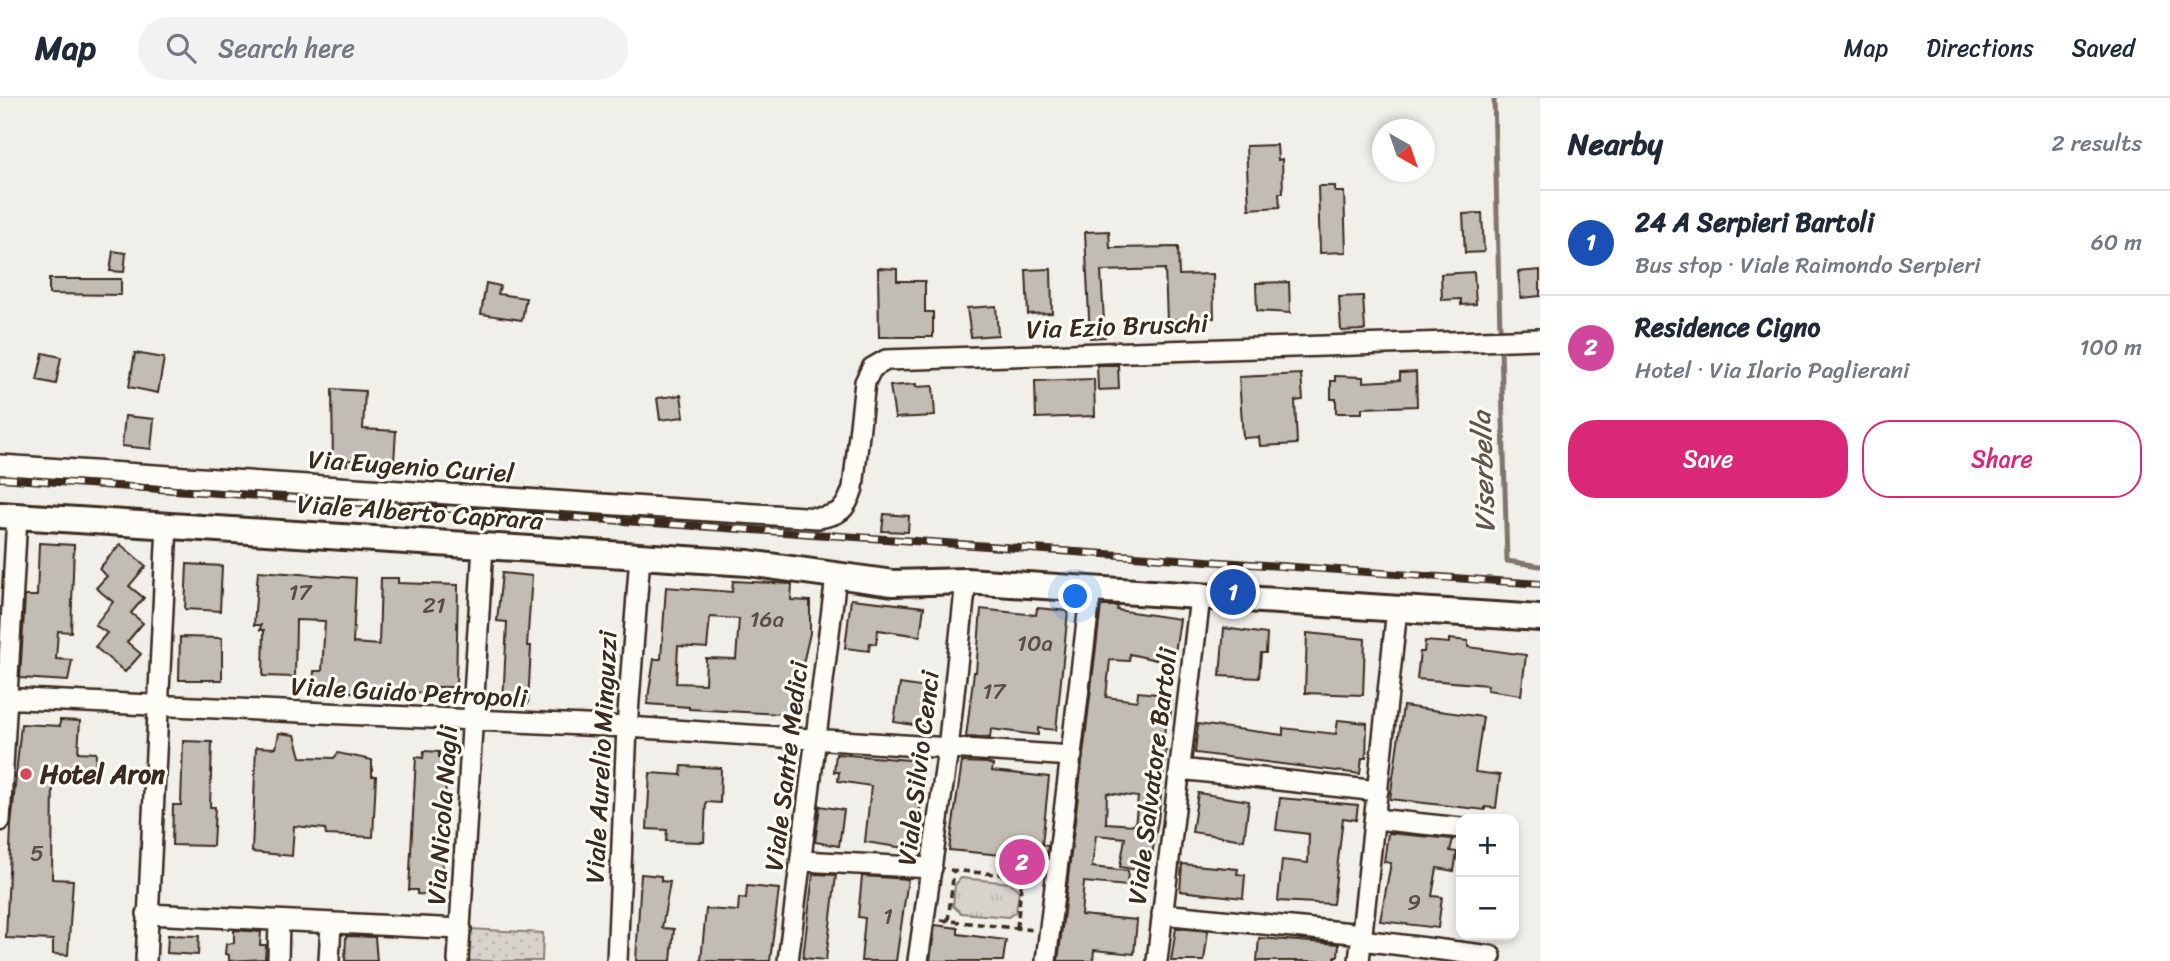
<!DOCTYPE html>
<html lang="en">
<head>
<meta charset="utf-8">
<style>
	:root { --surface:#fff; --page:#f2f2f3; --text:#1f2937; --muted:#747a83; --line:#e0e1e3; --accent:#db2777 }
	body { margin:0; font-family:Sriracha,sans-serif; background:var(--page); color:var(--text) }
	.controls { position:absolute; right:21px; bottom:21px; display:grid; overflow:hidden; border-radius:14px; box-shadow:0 4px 10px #0003 }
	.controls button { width:63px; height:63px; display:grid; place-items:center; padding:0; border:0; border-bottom:2px solid var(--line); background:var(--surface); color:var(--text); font:35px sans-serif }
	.compass { position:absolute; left:1372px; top:21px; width:63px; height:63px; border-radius:50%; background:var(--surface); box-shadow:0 4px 10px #0003; rotate:140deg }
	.you { position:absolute; left:1076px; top:499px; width:24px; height:24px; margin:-18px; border:5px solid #fff; border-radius:50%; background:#1a73e8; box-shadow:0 0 0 10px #1a73e833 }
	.badge { display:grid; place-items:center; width:46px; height:46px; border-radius:50%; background:var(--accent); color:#fff; font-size:23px; font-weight:700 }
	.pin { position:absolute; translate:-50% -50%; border:4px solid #fff; box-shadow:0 2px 7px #0006 }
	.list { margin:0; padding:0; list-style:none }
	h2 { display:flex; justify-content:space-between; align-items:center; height:91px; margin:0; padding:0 28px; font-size:30px }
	h2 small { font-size:23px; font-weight:400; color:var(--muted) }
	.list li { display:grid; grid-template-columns:46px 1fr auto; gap:21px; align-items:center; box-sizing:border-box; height:105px; padding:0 28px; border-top:2px solid var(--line) }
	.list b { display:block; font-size:26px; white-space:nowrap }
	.list p { margin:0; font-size:23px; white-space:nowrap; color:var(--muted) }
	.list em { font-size:23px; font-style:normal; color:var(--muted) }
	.actions { display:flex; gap:14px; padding:21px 28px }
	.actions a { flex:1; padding:16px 0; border:2px solid var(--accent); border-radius:28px; text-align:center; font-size:24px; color:var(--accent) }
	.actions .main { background:var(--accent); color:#fff }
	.icon { flex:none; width:38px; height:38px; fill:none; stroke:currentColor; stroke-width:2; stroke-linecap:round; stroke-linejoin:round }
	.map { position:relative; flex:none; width:1540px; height:863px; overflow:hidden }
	header { display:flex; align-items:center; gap:42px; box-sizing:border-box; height:98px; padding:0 35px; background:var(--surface); border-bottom:2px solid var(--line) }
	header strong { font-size:33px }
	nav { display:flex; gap:38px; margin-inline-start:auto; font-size:24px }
	.search { width:490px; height:63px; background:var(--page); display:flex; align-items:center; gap:18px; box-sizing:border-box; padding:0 24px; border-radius:38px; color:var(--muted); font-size:26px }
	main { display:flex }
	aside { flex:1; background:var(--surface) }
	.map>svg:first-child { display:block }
	.grass { fill:url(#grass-tufts); stroke:#897e75; stroke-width:2 }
	.park { fill:url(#park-dots); stroke:#897e75; stroke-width:2 }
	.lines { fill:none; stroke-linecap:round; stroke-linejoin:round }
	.stream { stroke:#80746b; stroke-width:5 }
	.building { fill:#c1bcb4; stroke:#3b2a1e; stroke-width:2; fill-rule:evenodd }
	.minor-casing { stroke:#3b2a1e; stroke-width:24 }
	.tertiary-casing { stroke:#3b2a1e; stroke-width:30 }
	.path { stroke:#3b2a1e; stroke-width:3.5; stroke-dasharray:7 5; stroke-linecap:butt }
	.minor { stroke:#fdfcf7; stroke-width:19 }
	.tertiary { stroke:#fdfcf7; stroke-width:24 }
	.rail-casing { stroke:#3b2a1e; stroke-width:8 }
	.rail { stroke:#fdfcf7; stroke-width:5; stroke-dasharray:16; stroke-linecap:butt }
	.poi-dot { fill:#d1495b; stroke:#fdfcf7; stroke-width:2.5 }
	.labels { text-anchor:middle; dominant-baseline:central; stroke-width:6; stroke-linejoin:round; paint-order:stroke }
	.number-label { font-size:23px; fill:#5c4e44 }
	.street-label { font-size:26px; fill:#3b2a1e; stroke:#fdfcf7 }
	.poi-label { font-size:26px; font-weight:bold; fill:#3b2a1e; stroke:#fdfcf7; text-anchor:start }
	.water-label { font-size:28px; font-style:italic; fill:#63554b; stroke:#fdfcf7 }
</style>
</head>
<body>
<header>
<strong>Map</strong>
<div class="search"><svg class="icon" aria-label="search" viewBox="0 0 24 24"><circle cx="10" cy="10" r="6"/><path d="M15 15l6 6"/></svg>Search here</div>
<nav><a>Map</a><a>Directions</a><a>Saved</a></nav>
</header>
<main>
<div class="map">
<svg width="1540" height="863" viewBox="0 0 1540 863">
	<defs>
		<pattern id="grass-tufts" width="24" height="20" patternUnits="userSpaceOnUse" patternTransform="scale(1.75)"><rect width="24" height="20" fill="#d7d2cc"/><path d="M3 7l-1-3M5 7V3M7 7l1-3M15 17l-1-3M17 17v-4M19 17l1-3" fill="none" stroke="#b9b4af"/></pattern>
		<pattern id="park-dots" width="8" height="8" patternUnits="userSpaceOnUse" patternTransform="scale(1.75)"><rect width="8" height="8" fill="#d7d2cc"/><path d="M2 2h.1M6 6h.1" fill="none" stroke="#b9b4af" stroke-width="1.8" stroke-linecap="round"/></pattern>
	</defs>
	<rect width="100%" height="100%" fill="#f1efea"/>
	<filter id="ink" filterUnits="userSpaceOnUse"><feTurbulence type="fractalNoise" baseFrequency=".0143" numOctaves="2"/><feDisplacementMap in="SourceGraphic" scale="14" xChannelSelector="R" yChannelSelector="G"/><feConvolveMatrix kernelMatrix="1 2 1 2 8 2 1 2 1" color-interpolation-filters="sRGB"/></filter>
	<g filter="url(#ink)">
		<path class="grass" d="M961,780l50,5 8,8 -3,21 -8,5 -47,-4 -8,-7 2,-21z"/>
		<path class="park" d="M470,831l73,4 -1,28h-74z"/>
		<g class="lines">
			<path class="stream" d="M1494,0l6,233
				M1501,250l6,213 33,5"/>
		</g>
		<path class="building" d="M1277,47l1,15 4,-1 1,34h-4l1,14 -31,2 -3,-63z
			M1318,88h17v6h9l2,60 -26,1z
			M1482,115l2,39 -19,1 -2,-39z
			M1109,133l1,17 68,-1 1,28 34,-1 1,44 -47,2 -2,-51 -64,2 4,66 -15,1 -5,-106z
			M113,153l13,2 -2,19 -14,-1z
			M878,170l19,1v12h28v31h8v25h-54z
			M1051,171l1,44 -24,1 -2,-44z
			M1540,172v26l-19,2 -3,-26z
			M1474,174l2,32 -15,1v-6l-19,1 -1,-26z
			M49,181h72v16l-72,-1z
			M1289,184l1,31 -33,-2 -1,-28z
			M486,185l14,3 -2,8 28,4 -4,22 -41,-6z
			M1363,198l2,34 -24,1 -2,-34z
			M996,208l2,29 -27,2 -4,-29z
			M43,255l18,4 -5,27 -19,-4z
			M135,255l29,5 -6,35 -29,-6z
			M1097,267h21l1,24 -21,1z
			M1416,274l1,34 -55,2v5h-26v-14h-5v-18h4v-5l28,1v5l37,-2v-7z
			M1301,276l2,26 -8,1 2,43 -37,2 -1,-9 -16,1 -4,-61z
			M1094,281l1,37 -59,2 -1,-37z
			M916,286v3l17,-1 2,30 -40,2 -5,-32z
			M332,291l33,2 -2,38 33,2 -2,31 -47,-2v5l-14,-1z
			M681,297l3,22 -24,3 -3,-22z
			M125,318l29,3 -3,30 -29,-3z
			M884,416l25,2 -1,16 -26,-1z
			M39,445l35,2 -3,87 -13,-1 -2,28 16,1 -4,21 -48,-3 5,-82h12z
			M120,446l26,22 -17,20 15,12 -13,15 12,10 -16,19 14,12 -16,18 -30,-25 12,-14 -12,-8 18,-23 -17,-14 11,-12 -8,-7z
			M187,466l35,2 -2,45 -35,-2z
			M258,473l98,7 -3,65 26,2 2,-67h17v5l60,2 -2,102h-19v6l-33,-1v3l-91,-5 1,-19h8l3,-50 -29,-1 -1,57 -32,-1 1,-46h-4l1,-5h-7z
			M502,475l30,3 -5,70h4l-3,58 -25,-1 4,-81 -10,-1z
			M733,483l59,3 -1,16 19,1v32l-8,35 -3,47 -110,-6v-2l-42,-3 7,-45h7l5,-72 66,5zM710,519l29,2 -3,40 -30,-1 -1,26 -29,-1 2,-37 29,2z
			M851,501l73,8 -4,29 -42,-6 -2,14 -6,-1 -1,8 -24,-3z
			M1101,508h17l-1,4 63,9 -5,34 -16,-2 -3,9 -26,-6 -1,7 -19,-1 -4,37 31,4 1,-9 28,3 -1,5 7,1 -2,18h-4l-4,31 4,1 -8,70 -9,51 -29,-5 5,-29 -29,-3 -4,32 36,4 -1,15 -43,-4 -3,33 56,5 -3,34 -40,-4 -1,11h-35zM1107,695l31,4 -3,28 -29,-2z
			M1037,510l31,3 -12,119 -18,-2v7l-47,-6 -1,9 -24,-1 8,-65h2l5,-63 55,6z
			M1224,530l43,6 -1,19h-5l-2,25 -39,-2z
			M1307,535l58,6 -2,56 -58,-2z
			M180,539l42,1v42h-43z
			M1449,541l19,2v6l58,8 -5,40 -34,-5 1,-5 -71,-6 3,-27h4l1,-11 24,2z
			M900,586l33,5 -6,38 -33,-5z
			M1403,608l80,11 -8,55 25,3 -4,33 -11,-1v3l-95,-11z
			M60,622l20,1 -2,31 18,1 -1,23 -42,-2 -1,105 21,1 -5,75 -15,-1v-14l-47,-2 5,-111 10,-103 39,2z
			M1338,622l29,3 -1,35h-4l-2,16 -165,-21 3,-29 85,11v-7l53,6z
			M279,635l16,2 6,22 33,1 4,-5 34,7v16h4l-3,61 -47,-2 -1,-6 -31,-3 -2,30 -40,-4 4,-105 20,1z
			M183,643l29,1 -2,65h5l-2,39 -41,-1 1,-40h8z
			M424,653l15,1v5l8,1 -6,132h-7v5l-17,-1v-4h-8l7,-133 7,1z
			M836,656l85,7 -5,43h5l-9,45 -47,-7 6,-56 -33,-5 1,-9h-5z
			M962,664l25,1 6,2 -1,6 57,6 -7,68 6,1 -2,13 -97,-9z
			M682,668l39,2 -1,35 -14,-1 -2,40 -38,-1 1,-11 -20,-1 3,-56 31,2z
			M1198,695l51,8 -5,39 -52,-8z
			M1280,700l78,7 -2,15 -13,-2 -10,86 -55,-3 4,-41 26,3 1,-29 -33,-4z
			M820,708l24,4 -5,36 -24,-4z
			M1388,735l65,6 -3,12 7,1 -3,19 -17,-3 -5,28 10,1 -4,31 -58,-7 11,-58 -7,-1z
			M1182,766l56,5 -1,5 8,1 -2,23 -63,-7z
			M641,776l20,2v5l9,1 -8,46 12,1 -3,32h-35z
			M813,776l23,1 -10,85 -23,-2z
			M862,778l46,3 -12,82h-35l4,-43 -7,-1z
			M747,788l32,3 -9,72h-69l5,-52 32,2 1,-13 7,1z
			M935,827l23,3v6l48,6 -3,21h-73z
			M1176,830l32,3 -4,30h-33z
			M234,832l27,2 -1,13h6l-1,14 -36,2v-6l-4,-1 1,-10 8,-1z
			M168,837l31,1 -1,19 -31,-2z
			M346,838l29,1 2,24h-32z
			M1259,840l80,6 -1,12h-3v5h-78z"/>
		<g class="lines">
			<defs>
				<path id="minor" d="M0,367l818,53c22,-3 28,-8 35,-30l12,-106 7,-14 14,-8 654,-21
					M0,600l627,29 445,29
					M1180,671l198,22
					M1375,721l86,9
					M0,723l17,-305
					M802,763l130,7
					M147,816l314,15
					M1162,816l200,20
					M1361,842l130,16
					M146,863l21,-436
					M278,863l1,-40
					M329,863l2,-37
					M458,863l25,-415
					M617,863l10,-234 13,-171
					M788,863l48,-384
					M918,863l30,-212 18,-168
					M1046,863l45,-372
					M1157,863l43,-364
					M1359,863l38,-352"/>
				<path id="tertiary" d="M0,417l748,48 145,20 73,-2 574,37"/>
			</defs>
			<use href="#minor" class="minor-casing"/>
			<use href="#tertiary" class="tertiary-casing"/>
			<path class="path" d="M950,772l89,8
				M941,822l93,10
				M948,823l6,-51
				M1017,830l5,-52"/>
			<use href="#minor" class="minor"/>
			<use href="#tertiary" class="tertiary"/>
			<defs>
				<path id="rail" d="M0,380l1540,106"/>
			</defs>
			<use href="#rail" class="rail-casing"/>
			<use href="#rail" class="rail"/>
		</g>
	</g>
	<circle class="poi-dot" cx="26" cy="676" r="7"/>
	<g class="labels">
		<g class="number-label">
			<text x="300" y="494">17</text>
			<text x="434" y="507">21</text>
			<text x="767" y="521">16a</text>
			<text x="1035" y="545">10a</text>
			<text x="994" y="593">17</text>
			<text x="37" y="755">5</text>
			<text x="1414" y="804">9</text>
			<text x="888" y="818">1</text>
		</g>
		<g class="street-label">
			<text transform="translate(1117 228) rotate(-2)">Via Ezio Bruschi</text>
			<text transform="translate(411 368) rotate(4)">Via Eugenio Curiel</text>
			<text transform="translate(420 414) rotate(4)">Viale Alberto Caprara</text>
			<text transform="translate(409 594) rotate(3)">Viale Guido Petropoli</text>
			<text transform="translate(601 659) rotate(-87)">Viale Aurelio Minguzzi</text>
			<text transform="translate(786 668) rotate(-83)">Viale Sante Medici</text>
			<text transform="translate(918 670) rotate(-83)">Viale Silvio Cenci</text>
			<text transform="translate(1152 678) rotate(-83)">Viale Salvatore Bartoli</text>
			<text transform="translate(442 717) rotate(-86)">Via Nicola Nagli</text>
		</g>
		<g class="poi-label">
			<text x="40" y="676">Hotel Aron</text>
		</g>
		<g class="water-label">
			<text transform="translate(1483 374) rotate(-92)">Viserbella</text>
		</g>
	</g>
</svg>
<div class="controls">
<button>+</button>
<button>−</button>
</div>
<svg class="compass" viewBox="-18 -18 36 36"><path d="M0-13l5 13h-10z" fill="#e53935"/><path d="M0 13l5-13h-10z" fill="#747a83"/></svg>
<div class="you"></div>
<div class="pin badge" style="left:1233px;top:494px;background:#1a4fb4">1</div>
<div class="pin badge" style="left:1022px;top:764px;background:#d1479c">2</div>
</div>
<aside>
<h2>Nearby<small>2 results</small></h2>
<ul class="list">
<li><span class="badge" style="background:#1a4fb4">1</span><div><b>24 A Serpieri Bartoli</b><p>Bus stop · Viale Raimondo Serpieri</p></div><em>60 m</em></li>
<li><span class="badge" style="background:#d1479c">2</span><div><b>Residence Cigno</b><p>Hotel · Via Ilario Paglierani</p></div><em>100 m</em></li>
</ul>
<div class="actions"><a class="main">Save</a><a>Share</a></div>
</aside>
</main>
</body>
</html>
